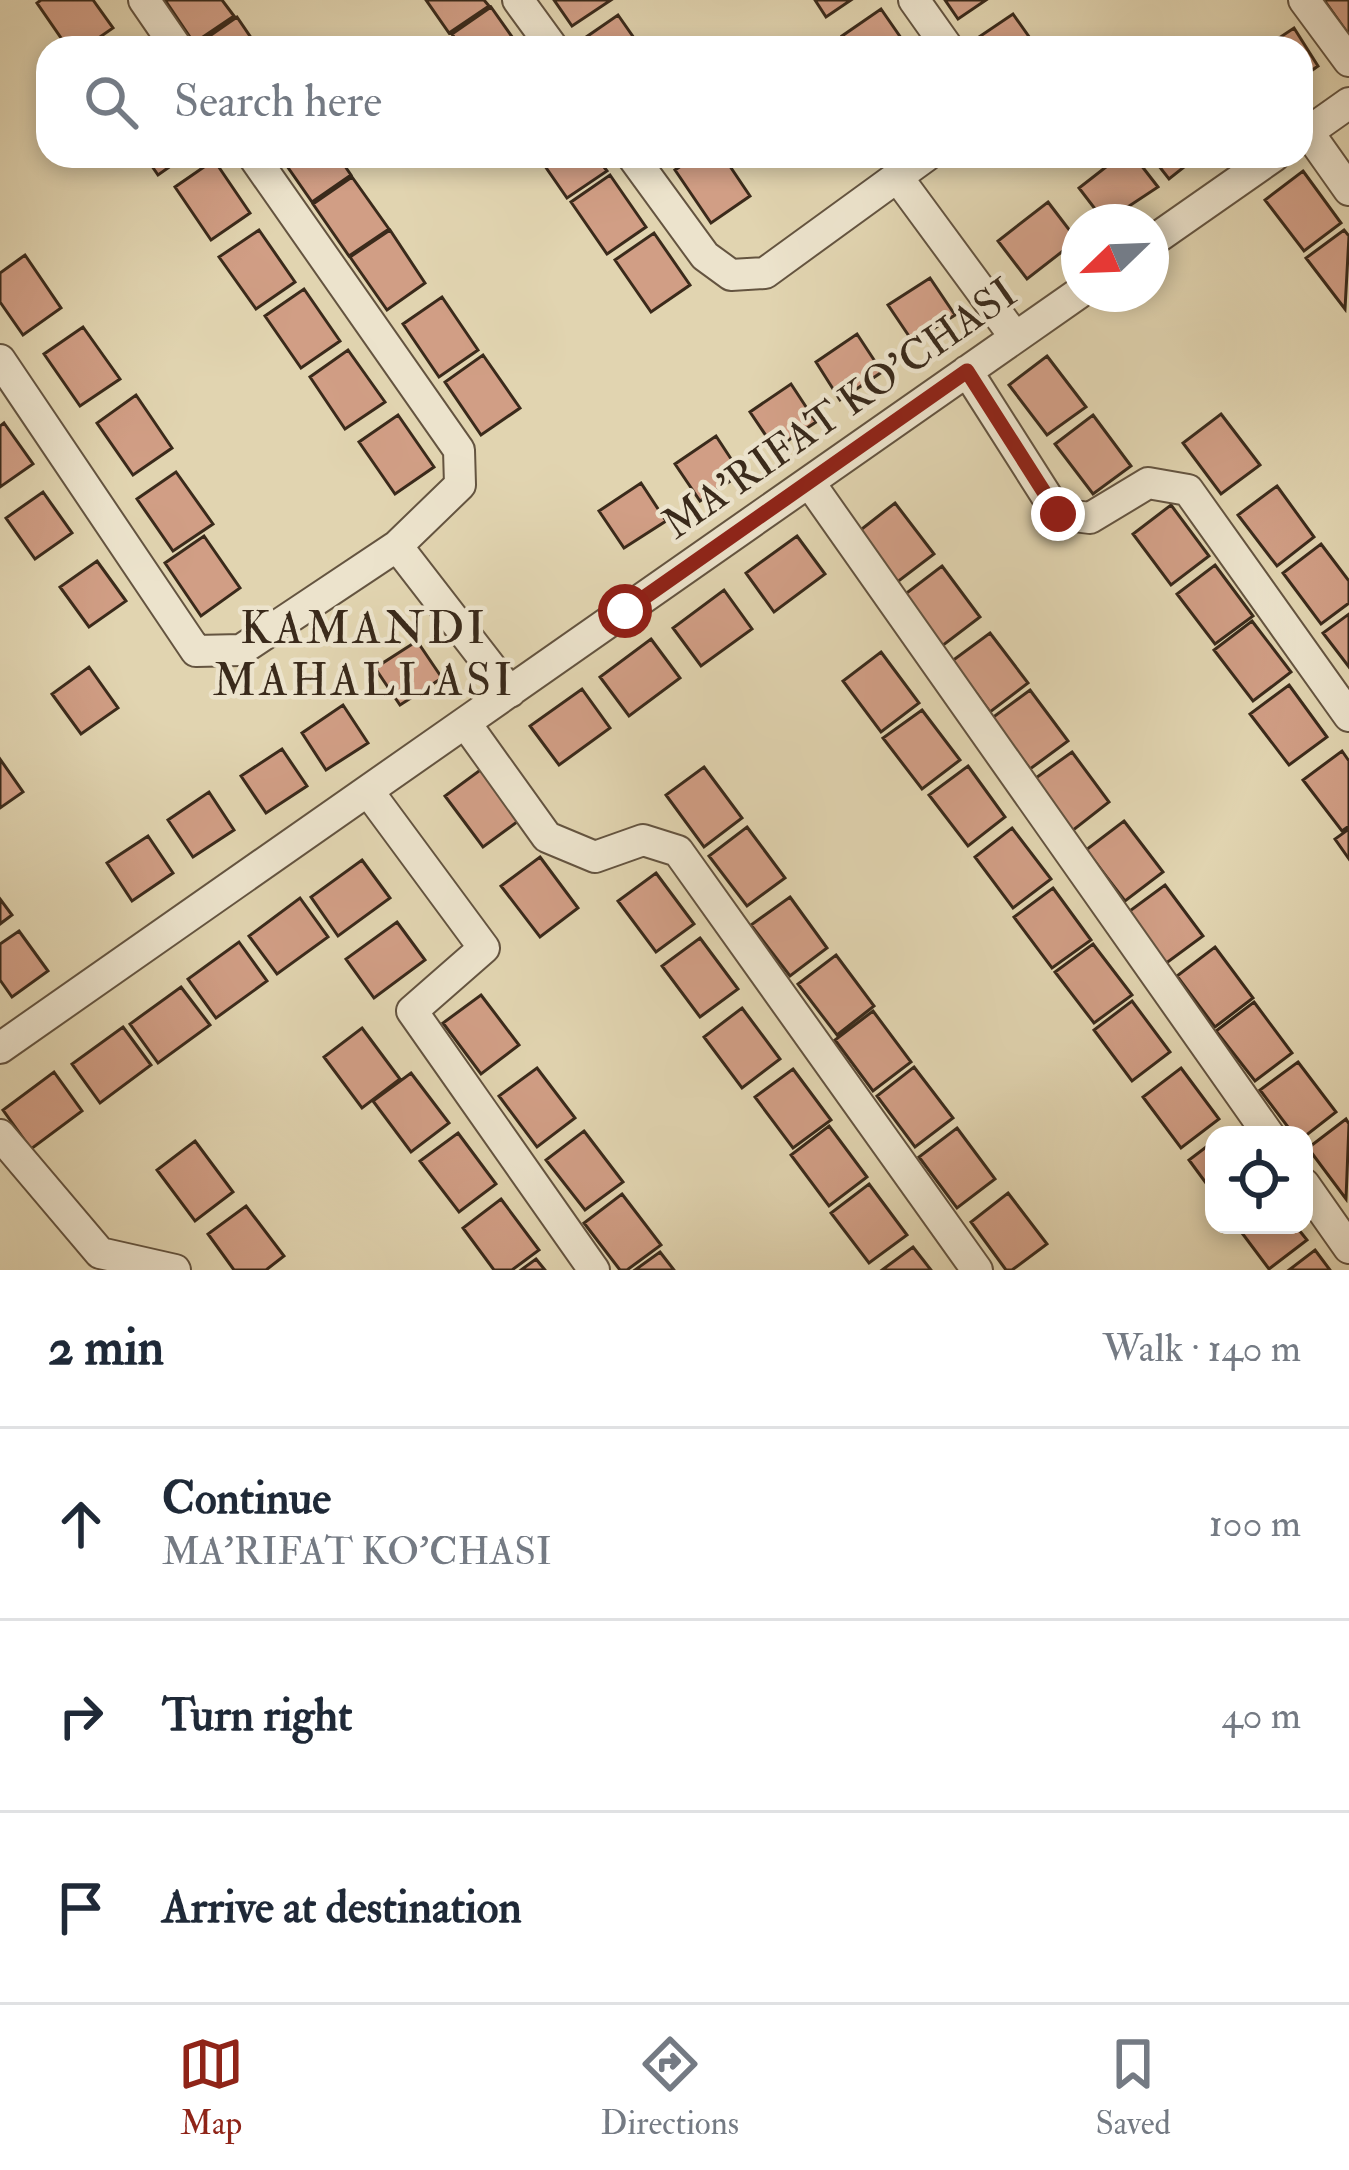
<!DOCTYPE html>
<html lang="en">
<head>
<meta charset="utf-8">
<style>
	:root { --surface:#fff; --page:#f2f2f3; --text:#1f2937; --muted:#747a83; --line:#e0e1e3; --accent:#8f2418 }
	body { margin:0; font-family:"IM FELL Double Pica",serif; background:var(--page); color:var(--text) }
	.controls { position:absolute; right:36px; bottom:36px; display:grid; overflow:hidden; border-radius:24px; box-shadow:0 6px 18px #0003 }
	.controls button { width:108px; height:108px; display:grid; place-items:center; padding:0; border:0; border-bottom:3px solid var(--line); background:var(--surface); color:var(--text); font:60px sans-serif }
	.compass { position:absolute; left:1061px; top:204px; width:108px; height:108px; border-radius:50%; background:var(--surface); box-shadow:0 6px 18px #0003; rotate:247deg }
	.stop { position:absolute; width:36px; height:36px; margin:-27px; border:9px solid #8f2418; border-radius:50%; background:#fff }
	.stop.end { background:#8f2418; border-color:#fff; box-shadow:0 3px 12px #0008 }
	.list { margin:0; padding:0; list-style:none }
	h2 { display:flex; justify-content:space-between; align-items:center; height:156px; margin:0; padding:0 48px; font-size:51px }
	h2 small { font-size:39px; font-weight:400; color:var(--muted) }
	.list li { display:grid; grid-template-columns:78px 1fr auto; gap:36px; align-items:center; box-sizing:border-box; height:192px; padding:0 48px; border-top:3px solid var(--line) }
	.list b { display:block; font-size:45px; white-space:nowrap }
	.list p { margin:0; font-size:39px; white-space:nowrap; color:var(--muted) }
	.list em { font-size:39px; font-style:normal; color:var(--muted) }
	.icon { flex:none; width:66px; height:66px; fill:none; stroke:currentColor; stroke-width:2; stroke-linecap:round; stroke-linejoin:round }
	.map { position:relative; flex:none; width:1349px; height:1270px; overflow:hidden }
	.search { position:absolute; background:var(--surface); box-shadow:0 6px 18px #0003; left:36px; right:36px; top:36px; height:132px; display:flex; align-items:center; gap:30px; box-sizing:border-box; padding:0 42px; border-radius:36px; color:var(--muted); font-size:45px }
	.sheet { height:732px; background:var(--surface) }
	nav { display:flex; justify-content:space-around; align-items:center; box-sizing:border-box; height:168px; border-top:3px solid var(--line); background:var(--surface); font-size:33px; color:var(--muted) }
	nav a { display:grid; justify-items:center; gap:6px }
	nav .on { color:var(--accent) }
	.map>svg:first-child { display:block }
	.building { fill:#d19e85; stroke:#3a2a1b; stroke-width:3 }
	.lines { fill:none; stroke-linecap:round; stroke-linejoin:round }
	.minor-casing { stroke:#645440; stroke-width:34 }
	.minor { stroke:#ece3cc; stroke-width:30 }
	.route { stroke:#8f2418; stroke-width:15 }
	.labels { text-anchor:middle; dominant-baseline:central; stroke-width:9; stroke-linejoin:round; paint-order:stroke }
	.street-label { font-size:42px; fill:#3a2a1b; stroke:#ece3cc }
	.neighbourhood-label { font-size:45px; letter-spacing:3px; fill:#3a2a1b; stroke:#ece3cc }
</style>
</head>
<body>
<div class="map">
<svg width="1349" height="1270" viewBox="0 0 1349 1270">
	<rect width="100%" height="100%" fill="#e1d4b0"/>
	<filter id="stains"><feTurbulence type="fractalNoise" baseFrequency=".00167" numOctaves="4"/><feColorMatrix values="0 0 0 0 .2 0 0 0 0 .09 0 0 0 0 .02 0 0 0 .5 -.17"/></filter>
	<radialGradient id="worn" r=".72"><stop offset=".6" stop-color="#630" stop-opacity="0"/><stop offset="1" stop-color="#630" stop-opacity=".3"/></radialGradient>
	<path class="building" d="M41,0h52l20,28 -29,20h-16l-31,-45z
		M165,0h57l12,16 -40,27z
		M426,0h58l5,6 -40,27z
		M554,0h57l-39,26z
		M815,0h36l-25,17z
		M945,0h41l-28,19z
		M1324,0h25v35z
		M491,7l29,41h-58l-10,-14z
		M881,9l27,39h-58l-8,-12z
		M1013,14l24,34h-58l-6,-7z
		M618,15l23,33h-58l-4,-6z
		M237,17l21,31h-58l-2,-4z
		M1294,28l24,38 -17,12v-30h-37z
		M145,156h40l-27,19z
		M280,156h58l13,19 -39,27z
		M538,156h58l11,15 -40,27z
		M696,156h27l27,40 -39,27 -36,-53z
		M1120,156h14l24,31 -53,35 -26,-34z
		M1151,156h47l-29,23z
		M214,160l36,53 -39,27 -36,-53z
		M1303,171l38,52 -37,28 -39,-51z
		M610,175l36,52 -39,27 -36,-52z
		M352,177l37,52 -40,27 -36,-52z
		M1048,202l29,38 -50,39 -29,-38z
		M259,230l36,52 -39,27 -37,-52z
		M390,230l35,53 -38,27 -37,-53z
		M1344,230l5,6 -4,73 -39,-51z
		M654,233l36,52 -39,27 -36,-52z
		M25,255l36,53 -38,27 -23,-33v-29z
		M930,278l25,37 -42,27 -25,-37z
		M304,289l36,52 -39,27 -36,-52z
		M442,297l36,53 -39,27 -36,-53z
		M83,327l37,52 -40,27 -36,-52z
		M857,334l25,38 -42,28 -24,-38z
		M348,350l37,52 -40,27 -35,-52z
		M483,355l37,53 -39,27 -36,-53z
		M1047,356l39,51 -39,28 -38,-50z
		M791,384l25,38 -41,27 -25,-37z
		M136,395l36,53 -39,27 -36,-52z
		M1221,414l39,51 -39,29 -38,-51z
		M398,415l36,52 -39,27 -36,-52z
		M1093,415l38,51 -38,28 -38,-50z
		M4,423l29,41 -33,23v-61z
		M716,436l25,38 -41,27 -25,-37z
		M176,472l37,52 -40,27 -36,-52z
		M641,483l25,38 -42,27 -25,-37z
		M1277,486l37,51 -37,29 -39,-51z
		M43,492l29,41 -37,26 -29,-41z
		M895,503l39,51 -38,29 -38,-51z
		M1171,505l38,51 -38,29 -38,-51z
		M204,536l36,52 -39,28 -36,-53z
		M797,536l28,38 -51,38 -28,-39z
		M1321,544l28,37v22l-28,21 -38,-51z
		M97,561l29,40 -37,26 -29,-40z
		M1215,565l38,51 -38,28 -38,-50z
		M942,566l38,51 -38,29 -38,-51z
		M724,590l28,39 -51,37 -28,-38z
		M1349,614v53l-26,-34z
		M1252,621l39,51 -38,29 -39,-51z
		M990,633l38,50 -38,29 -38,-51z
		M651,639l29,39 -51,38 -29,-39z
		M417,641l25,37 -42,27 -25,-37z
		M881,652l38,51 -38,29 -38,-51z
		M89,667l29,41 -37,26 -29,-40z
		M1289,685l38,52 -38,28 -39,-51z
		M582,689l28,39 -51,37 -29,-39z
		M1030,690l38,51 -38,28 -38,-51z
		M343,705l25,38 -42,27 -24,-37z
		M922,710l38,50 -38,29 -39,-51z
		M282,749l25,37 -41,27 -25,-37z
		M1342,751l7,10v65l-7,5 -39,-51z
		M1072,752l37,50 -37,29 -39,-51z
		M0,759l23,33 -23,16z
		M968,766l37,51 -37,29 -39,-51z
		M704,767l38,51 -38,29 -38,-52z
		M483,768l38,51 -38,28 -38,-51z
		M209,792l25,38 -41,27 -25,-37z
		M1124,821l39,51 -38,29 -39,-51z
		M747,827l38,51 -38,28 -38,-50z
		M1012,828l39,51 -38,29 -38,-51z
		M1349,829v30l-14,-20z
		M148,836l25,37 -41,28 -25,-38z
		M540,857l38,51 -38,29 -39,-51z
		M362,860l28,38 -52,38 -27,-39z
		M656,873l38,51 -38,28 -38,-51z
		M1165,885l38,51 -38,28 -38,-51z
		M1053,888l38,52 -39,28 -38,-51z
		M790,897l37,51 -37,28 -39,-51z
		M300,898l28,39 -51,37 -28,-38z
		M0,899l12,16 -12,9z
		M397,922l28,38 -51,38 -28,-39z
		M19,931l29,40 -36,26 -12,-17v-36z
		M700,938l38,51 -38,28 -38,-51z
		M239,942l28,39 -51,37 -28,-39z
		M1093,944l39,51 -38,28 -39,-51z
		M1215,947l38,51 -38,29 -38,-51z
		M836,955l38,51 -37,29 -39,-51z
		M181,987l29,38 -52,38 -28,-39z
		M481,995l38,50 -38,29 -38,-51z
		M1132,1001l38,51 -38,29 -38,-51z
		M1254,1002l38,51 -37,28 -39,-50z
		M742,1008l38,51 -38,29 -38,-51z
		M873,1011l38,51 -38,29 -38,-51z
		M123,1027l28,38 -51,38 -28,-39z
		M362,1028l38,51 -38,29 -38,-51z
		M1298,1062l38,50 -32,25 -10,-2 -34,-45z
		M914,1067l39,51 -38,29 -38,-51z
		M537,1068l38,50 -38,29 -38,-51z
		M1181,1068l38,51 -38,29 -38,-51z
		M793,1069l38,51 -38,28 -38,-51z
		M54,1072l28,39 -51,38 -28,-39z
		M411,1073l38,50 -38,29 -38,-51z
		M1346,1119l3,5 -3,75 -38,-51z
		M829,1126l38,51 -38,29 -38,-51z
		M957,1128l38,51 -38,29 -38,-51z
		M584,1131l39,51 -38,28 -39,-50z
		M458,1133l38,51 -37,28 -39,-51z
		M195,1141l38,51 -38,29 -38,-51z
		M1214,1141v53l-25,-34z
		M869,1184l38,51 -38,28 -38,-50z
		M1008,1193l39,51 -35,26h-6l-35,-48z
		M622,1194l39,51 -34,25h-7l-36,-47z
		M501,1199l38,51 -27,20h-18l-31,-42z
		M246,1206l38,50 -18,14h-32l-26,-36z
		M1236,1225h59l12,15 -38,29z
		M913,1247l18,23h-49z
		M1315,1250l15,20h-41z
		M660,1252l14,18h-39z
		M536,1259l9,11h-24z"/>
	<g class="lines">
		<defs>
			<path id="minor" d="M144,0l33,48
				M518,0l35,48
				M914,0l34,48
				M1304,0l45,61
				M1308,132l41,58
				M1301,137l48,-34
				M632,156l73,100 26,19 34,-2 161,-117
				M898,178l117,159
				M1151,242l123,-86
				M0,360l196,291 45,-1 156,-104 63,-61 -1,-35 -206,-294
				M967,371l91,143 32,4 58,-35 40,7 161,226
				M809,482l460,653
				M397,546l113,146
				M466,724l81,113 48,20 48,-17 35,11 299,419
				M368,791l116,157 -72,63 182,259
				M0,1048l1079,-755
				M0,1135l100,118 75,17
				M1304,1184l45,64"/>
		</defs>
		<use href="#minor" class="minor-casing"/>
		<use href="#minor" class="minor"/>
	</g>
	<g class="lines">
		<path class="route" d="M625,611l342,-240 91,143"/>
	</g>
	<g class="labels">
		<g class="street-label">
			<text transform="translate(840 409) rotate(-35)">MA'RIFAT KO'CHASI</text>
		</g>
		<g class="neighbourhood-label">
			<text x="364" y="629">KAMANDI<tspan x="364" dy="52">MAHALLASI</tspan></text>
		</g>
	</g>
	<rect width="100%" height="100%" filter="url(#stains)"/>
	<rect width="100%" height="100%" fill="url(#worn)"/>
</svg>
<div class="controls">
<button><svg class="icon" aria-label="locate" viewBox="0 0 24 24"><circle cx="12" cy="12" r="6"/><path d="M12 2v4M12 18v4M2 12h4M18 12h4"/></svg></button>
</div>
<svg class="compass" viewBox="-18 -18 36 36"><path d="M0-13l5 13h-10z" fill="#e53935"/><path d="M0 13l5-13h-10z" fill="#747a83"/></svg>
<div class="stop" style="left:625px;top:611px"></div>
<div class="stop end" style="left:1058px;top:514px"></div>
<div class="search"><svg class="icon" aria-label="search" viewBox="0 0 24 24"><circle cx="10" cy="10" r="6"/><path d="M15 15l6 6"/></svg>Search here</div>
</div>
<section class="sheet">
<h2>2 min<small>Walk · 140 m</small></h2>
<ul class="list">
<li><svg class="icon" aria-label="ahead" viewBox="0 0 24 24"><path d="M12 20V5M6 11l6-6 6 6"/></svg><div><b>Continue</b><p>MA'RIFAT KO'CHASI</p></div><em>100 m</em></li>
<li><svg class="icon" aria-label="right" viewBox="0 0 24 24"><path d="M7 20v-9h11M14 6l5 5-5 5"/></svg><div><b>Turn right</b></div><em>40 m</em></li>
<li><svg class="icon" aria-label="arrive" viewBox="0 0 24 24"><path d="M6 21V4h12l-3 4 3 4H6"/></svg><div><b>Arrive at destination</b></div></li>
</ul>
</section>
<nav>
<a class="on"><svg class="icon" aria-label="map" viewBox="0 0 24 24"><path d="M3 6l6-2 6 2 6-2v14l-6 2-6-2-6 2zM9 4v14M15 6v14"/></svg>Map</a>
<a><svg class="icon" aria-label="directions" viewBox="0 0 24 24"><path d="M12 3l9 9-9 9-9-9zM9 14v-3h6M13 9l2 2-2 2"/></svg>Directions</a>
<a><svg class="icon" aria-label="saved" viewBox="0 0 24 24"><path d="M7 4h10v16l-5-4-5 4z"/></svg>Saved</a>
</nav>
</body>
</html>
